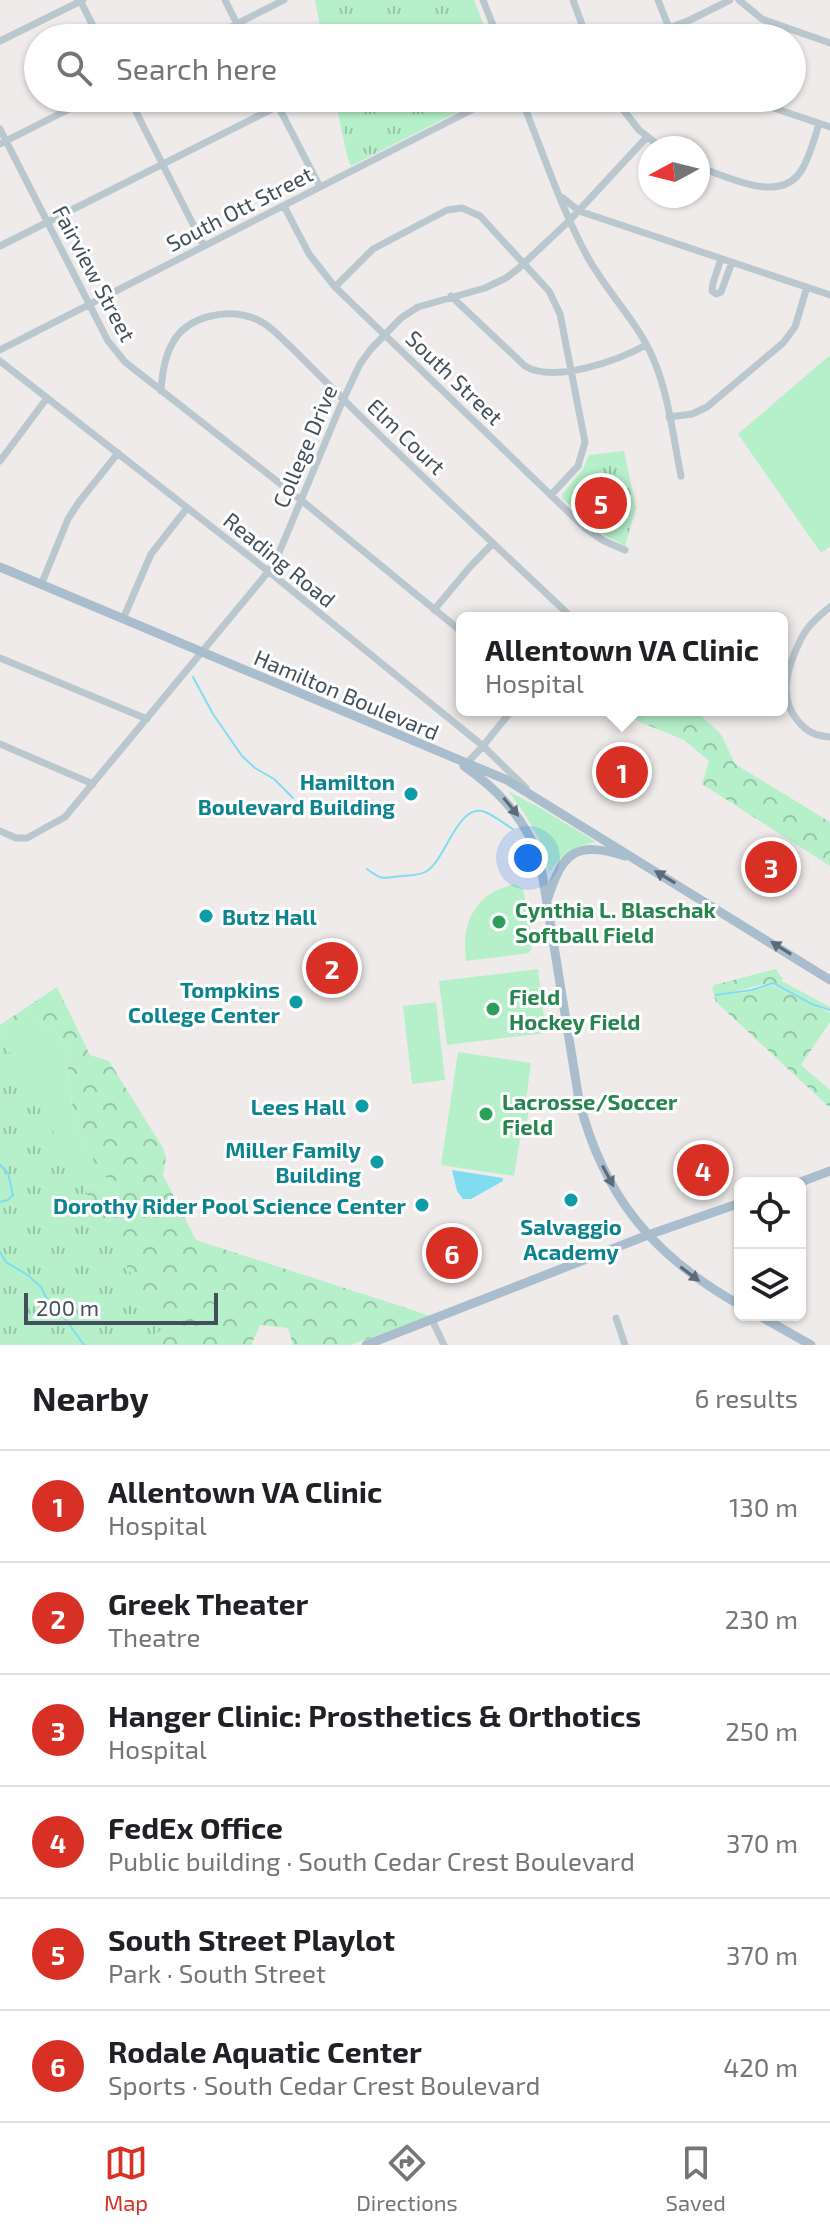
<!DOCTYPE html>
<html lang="en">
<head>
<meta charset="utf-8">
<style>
	:root { --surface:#fff; --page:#f6f6f6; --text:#202124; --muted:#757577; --line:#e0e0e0; --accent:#d93025 }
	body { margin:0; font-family:"Exo 2",sans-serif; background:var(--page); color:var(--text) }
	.controls { position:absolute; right:24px; bottom:24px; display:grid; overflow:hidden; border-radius:12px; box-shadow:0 2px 6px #0004 }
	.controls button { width:72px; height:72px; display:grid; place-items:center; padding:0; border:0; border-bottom:2px solid var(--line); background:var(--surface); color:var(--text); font:40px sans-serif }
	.compass { position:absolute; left:638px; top:136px; width:72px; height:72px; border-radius:50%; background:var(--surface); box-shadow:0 2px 6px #0004; rotate:263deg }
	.scale { position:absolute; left:24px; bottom:20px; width:194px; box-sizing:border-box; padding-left:8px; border:4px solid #43505a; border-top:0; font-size:22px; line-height:28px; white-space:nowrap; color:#43505a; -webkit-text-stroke:6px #fff; paint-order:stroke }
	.you { position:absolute; left:528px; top:858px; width:28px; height:28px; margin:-20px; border:6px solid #fff; border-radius:50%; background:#1a73e8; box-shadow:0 0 0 12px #1a73e833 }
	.badge { display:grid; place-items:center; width:52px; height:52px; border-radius:50%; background:var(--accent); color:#fff; font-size:26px; font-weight:700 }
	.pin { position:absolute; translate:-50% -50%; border:4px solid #fff; box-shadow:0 2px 8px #0006 }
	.popup { position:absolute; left:456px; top:612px; width:332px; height:104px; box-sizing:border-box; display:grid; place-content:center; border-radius:12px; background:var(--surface); filter:drop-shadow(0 2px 6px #0005); font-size:26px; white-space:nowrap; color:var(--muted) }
	.popup b { font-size:30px; color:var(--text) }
	.popup::after { content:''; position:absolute; left:50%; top:100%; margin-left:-16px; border:16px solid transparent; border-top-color:var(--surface) }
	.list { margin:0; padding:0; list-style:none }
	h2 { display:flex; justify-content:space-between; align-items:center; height:104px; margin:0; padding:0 32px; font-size:34px }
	h2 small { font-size:26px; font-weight:400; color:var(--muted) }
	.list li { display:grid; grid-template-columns:52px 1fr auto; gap:24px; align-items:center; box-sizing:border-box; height:112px; padding:0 32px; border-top:2px solid var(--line) }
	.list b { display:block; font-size:30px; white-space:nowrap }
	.list p { margin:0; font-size:26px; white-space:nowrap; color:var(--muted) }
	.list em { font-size:26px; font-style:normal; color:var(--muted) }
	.icon { flex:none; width:44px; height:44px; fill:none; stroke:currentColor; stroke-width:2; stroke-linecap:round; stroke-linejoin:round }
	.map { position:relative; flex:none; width:830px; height:1345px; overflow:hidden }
	.search { position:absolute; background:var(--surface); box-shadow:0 2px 6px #0004; left:24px; right:24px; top:24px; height:88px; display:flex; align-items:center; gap:20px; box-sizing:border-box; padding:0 28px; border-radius:44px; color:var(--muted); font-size:30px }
	.sheet { height:776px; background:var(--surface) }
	nav { display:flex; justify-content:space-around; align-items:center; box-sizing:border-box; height:112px; border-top:2px solid var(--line); background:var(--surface); font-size:22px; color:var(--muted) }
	nav a { display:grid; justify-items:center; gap:4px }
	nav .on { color:var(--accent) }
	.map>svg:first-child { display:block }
	.green { fill:#b6f0ca }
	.forest { fill:url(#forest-crowns) }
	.park { fill:url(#park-tufts) }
	.water { fill:#80ddf0 }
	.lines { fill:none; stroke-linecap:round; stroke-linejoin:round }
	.stream { stroke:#80ddf0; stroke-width:2 }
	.minor { stroke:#bbc7cf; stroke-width:7 }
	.major { stroke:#a9bdcd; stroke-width:9 }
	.oneway { fill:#5c6b77 }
	.culture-dot { fill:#0f9aa8; stroke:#fff; stroke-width:3 }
	.leisure-dot { fill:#2e9e5b; stroke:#fff; stroke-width:3 }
	.labels { text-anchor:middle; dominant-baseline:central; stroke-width:6; stroke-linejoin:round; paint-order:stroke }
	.street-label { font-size:22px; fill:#43505a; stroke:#fff }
	.culture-label { font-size:22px; font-weight:bold; fill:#0d838f; stroke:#fff; text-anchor:end }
	.leisure-label { font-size:22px; font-weight:bold; fill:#27864d; stroke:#fff; text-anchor:start }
</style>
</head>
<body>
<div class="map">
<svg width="830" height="1345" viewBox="0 0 830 1345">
	<defs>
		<pattern id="forest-crowns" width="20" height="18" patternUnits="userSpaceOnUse" patternTransform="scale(2)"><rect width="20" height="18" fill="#b6f0ca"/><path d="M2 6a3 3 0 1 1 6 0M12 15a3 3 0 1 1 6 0" fill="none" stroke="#96c5a7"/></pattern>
		<pattern id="park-tufts" width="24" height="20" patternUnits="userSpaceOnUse" patternTransform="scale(2)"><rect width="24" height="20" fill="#b6f0ca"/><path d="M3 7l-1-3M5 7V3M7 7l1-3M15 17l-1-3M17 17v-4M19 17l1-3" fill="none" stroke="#96c5a7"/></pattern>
	</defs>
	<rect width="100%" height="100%" fill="#efebeb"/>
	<path class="green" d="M830,355v191l-9,7 -83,-119z
		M508,791l34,18 54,33c-22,3 -36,13 -47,32l-10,-35 -15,-26z
		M515,884l8,5 10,56 -4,8 -63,8c-5,-39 9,-68 49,-77z
		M538,969l8,64 -99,12 -8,-64z
		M436,1002l9,78 -33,4 -9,-78z
		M41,1022l13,7 11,16 10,84 17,27 7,17 19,8 -2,6 -28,-3 -5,13 -83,-133v-34l5,10 26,-17z
		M458,1052l73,11 -6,45 4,1 -4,24h-4l-7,43 -73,-11z"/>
	<path class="forest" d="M611,710l85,1 25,23 14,30 95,58v44l-128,-82 7,-23 -25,-21z
		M776,969l5,8h2l-1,4 48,26v2l-17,-6 -40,-21 -58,14 34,-4 23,-7 58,28v9l-29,43 29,25v18l-114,-106 -4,-14 2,-3z
		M57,987l33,68 19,6 54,87 3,10 -3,17 33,65 235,76 -80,29h-58l-5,-17 -28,-3 -8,18 1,2h-122l-48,-148 5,-13 28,3 2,-5 -19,-8 -7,-18 -17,-27 -10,-84 -11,-16 -13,-7 -10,1 -19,19 -7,-2 -5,-10v-5z"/>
	<path class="park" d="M315,0h159l15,38h-167z
		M335,98h150l-134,68 -4,-10z
		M624,451l12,57 -11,38 -29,-16 -34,-32v-3l21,-26 6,-14z
		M0,1035l161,294 -13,16h-148z"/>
	<path class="water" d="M452,1170l51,8v3l-32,18h-8l-6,-8z"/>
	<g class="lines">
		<path class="stream" d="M193,677l20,37 29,42 13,12 19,11 19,19
			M367,869c17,13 16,8 35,7 9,-1 17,0 25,-5 19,-12 31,-69 58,-59 10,4 19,12 28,17
			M716,995l36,-5 21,-7 39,21 18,6
			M0,1165l8,8 5,22 -5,5 -8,2
			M0,1252l6,10 23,14 12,11 6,12 14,14 23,32"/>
		<path class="minor" d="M80,0l19,38
			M225,0l19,38
			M483,0l15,38
			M573,0l14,38
			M658,0l15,38
			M739,0l23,19 68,24
			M209,38l75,-38
			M642,38l48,-18 40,-20
			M0,41l83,-41
			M129,98l75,148
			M274,98l46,89
			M521,98c21,52 39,108 66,158 19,35 50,65 66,102 16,37 20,79 28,118
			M614,98l25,32 23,18
			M744,98l86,29
			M0,129l108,212 17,21 176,138 161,132
			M0,144l91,-46
			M698,167c30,9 81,38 103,4 9,-14 13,-32 18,-47
			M563,198l16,13 251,84
			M284,206l25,48 26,33 250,241 19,13 21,9
			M0,246l278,-140
			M721,259l-8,24 -1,8 4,3 5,-2 11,-30
			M335,287l38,-38 74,-39 15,-2 18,8 69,75 11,23 25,128 -7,24 -27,29
			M451,296l74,70c29,18 94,-6 121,-21
			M0,350l495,-252
			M0,361l273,214 210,171 43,42
			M161,391c1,-16 3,-33 11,-47 15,-29 57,-37 86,-24 13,6 22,17 33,27 20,20 40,40 60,60 71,70 144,138 216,206
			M669,417l23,-3 15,-7 76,-64 12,-16 12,-40
			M0,461l47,-63
			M41,585l27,-66 11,-17 39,-49
			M830,607c-11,9 -23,19 -29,32 -13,26 -24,58 -3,82 9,11 18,15 32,16
			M434,610l35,-42 24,-25
			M123,619l28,-65 36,-46
			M0,658l147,61
			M0,744l93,40
			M467,763l16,-17 29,-36
			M0,831l16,7h11l38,-21 203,-245 10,-17 65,-155 17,-36 11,-15 30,-31 17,-11 67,-19 21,-10 13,-10 51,-48 77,-83
			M616,1318l9,27
			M432,1320l12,25"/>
		<path class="major" d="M0,567l507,213 323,200
			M464,766c36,25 61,53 76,94l39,240c24,96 75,157 161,205
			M548,898c15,-47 28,-57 77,-42
			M798,1183l32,-12
			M758,1315l53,30
			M366,1345l282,-110 92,-32"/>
	</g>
	<defs><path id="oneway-solid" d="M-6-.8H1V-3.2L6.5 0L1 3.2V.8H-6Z" transform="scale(2)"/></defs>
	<g class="oneway">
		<use href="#oneway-solid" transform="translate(511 807) rotate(51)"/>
		<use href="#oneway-solid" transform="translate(665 877) rotate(-149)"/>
		<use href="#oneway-solid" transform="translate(781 948) rotate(-148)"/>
		<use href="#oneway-solid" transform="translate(608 1176) rotate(62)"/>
		<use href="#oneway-solid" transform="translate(690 1274) rotate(37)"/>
	</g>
	<g class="culture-dot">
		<circle cx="411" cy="794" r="8"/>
		<circle cx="206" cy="916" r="8"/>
		<circle cx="296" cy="1002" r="8"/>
		<circle cx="362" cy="1106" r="8"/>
		<circle cx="377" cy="1162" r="8"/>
		<circle cx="571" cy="1200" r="8"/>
		<circle cx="422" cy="1205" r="8"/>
	</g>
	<g class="leisure-dot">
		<circle cx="499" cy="922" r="8"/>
		<circle cx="493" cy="1009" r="8"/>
		<circle cx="486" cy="1114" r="8"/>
	</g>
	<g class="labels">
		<g class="street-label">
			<text transform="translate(239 208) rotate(-27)">South Ott Street</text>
			<text transform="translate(95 273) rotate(62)">Fairview Street</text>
			<text transform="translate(455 377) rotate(44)">South Street</text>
			<text transform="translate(407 436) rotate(44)">Elm Court</text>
			<text transform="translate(304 446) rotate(-67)">College Drive</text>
			<text transform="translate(280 559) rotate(39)">Reading Road</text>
			<text transform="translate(347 694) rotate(23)">Hamilton Boulevard</text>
		</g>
		<g class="culture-label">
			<text x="395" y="781">Hamilton<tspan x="395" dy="25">Boulevard Building</tspan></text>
			<text x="222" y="916" text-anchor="start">Butz Hall</text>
			<text x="280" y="989">Tompkins<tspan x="280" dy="25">College Center</tspan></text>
			<text x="346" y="1106">Lees Hall</text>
			<text x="361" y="1149">Miller Family<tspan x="361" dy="25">Building</tspan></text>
			<text x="406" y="1205">Dorothy Rider Pool Science Center</text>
			<text x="571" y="1226" text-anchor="middle">Salvaggio<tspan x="571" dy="25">Academy</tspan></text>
		</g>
		<g class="leisure-label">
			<text x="515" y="909">Cynthia L. Blaschak<tspan x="515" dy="25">Softball Field</tspan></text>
			<text x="509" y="996">Field<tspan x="509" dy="25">Hockey Field</tspan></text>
			<text x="502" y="1101">Lacrosse/Soccer<tspan x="502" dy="25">Field</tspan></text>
		</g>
	</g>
</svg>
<div class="controls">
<button><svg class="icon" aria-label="locate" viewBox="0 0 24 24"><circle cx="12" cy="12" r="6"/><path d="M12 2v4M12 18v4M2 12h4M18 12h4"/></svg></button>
<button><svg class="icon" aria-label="layers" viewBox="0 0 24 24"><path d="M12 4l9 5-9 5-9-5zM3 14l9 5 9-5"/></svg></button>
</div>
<svg class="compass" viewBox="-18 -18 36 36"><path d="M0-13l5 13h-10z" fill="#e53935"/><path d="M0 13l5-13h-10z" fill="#757577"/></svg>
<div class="scale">200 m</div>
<div class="you"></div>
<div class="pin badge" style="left:622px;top:772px">1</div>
<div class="popup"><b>Allentown VA Clinic</b>Hospital</div>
<div class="pin badge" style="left:332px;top:968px">2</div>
<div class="pin badge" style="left:771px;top:867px">3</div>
<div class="pin badge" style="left:703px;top:1170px">4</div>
<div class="pin badge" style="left:601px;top:503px">5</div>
<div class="pin badge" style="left:452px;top:1253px">6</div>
<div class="search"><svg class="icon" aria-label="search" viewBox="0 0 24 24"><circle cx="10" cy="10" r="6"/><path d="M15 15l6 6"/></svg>Search here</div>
</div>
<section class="sheet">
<h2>Nearby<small>6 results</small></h2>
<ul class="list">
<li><span class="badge">1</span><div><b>Allentown VA Clinic</b><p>Hospital</p></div><em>130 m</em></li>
<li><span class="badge">2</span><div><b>Greek Theater</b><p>Theatre</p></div><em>230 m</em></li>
<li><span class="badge">3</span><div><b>Hanger Clinic: Prosthetics &amp; Orthotics</b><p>Hospital</p></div><em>250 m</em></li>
<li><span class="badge">4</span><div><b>FedEx Office</b><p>Public building · South Cedar Crest Boulevard</p></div><em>370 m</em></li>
<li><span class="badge">5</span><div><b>South Street Playlot</b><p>Park · South Street</p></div><em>370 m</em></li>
<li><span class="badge">6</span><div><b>Rodale Aquatic Center</b><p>Sports · South Cedar Crest Boulevard</p></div><em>420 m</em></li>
</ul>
</section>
<nav>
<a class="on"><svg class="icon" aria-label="map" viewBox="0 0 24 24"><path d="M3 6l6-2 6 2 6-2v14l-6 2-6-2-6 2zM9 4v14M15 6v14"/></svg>Map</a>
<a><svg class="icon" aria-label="directions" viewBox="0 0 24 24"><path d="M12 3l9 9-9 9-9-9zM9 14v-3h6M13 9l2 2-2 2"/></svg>Directions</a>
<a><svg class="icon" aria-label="saved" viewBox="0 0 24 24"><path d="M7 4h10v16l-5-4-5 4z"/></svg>Saved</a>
</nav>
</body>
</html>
